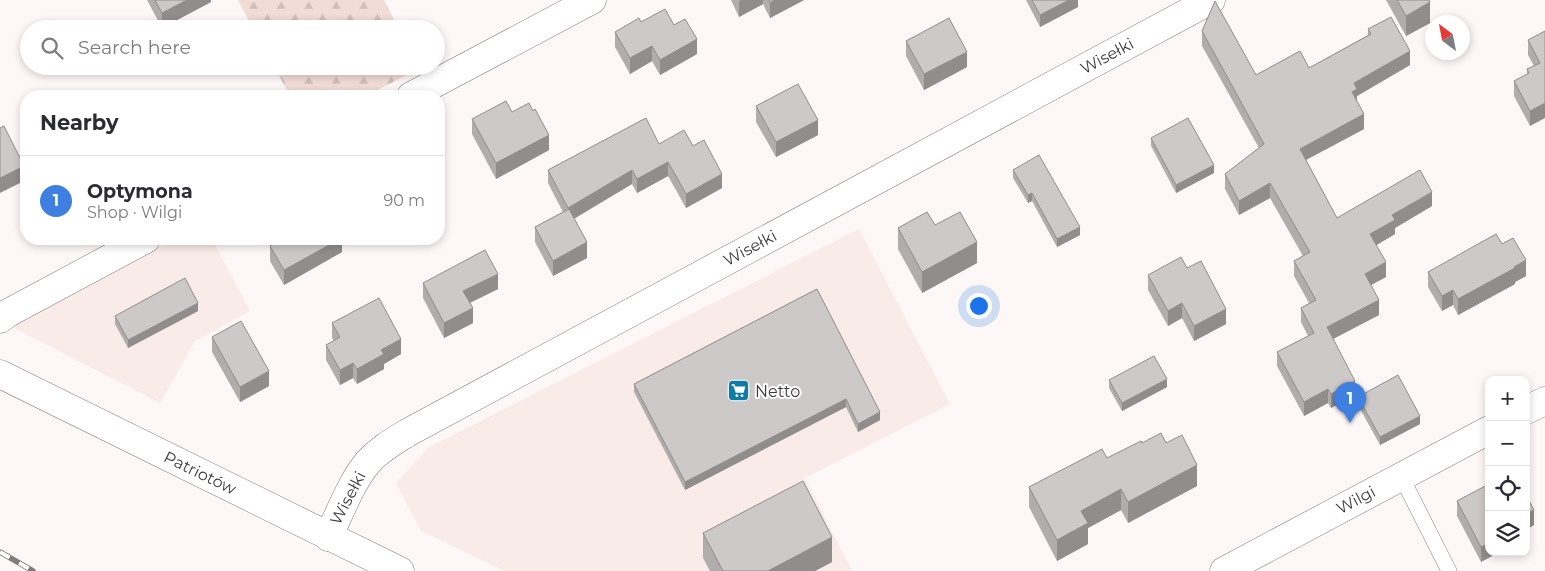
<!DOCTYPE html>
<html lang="en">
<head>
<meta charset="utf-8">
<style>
	:root { --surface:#fff; --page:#f2f2f3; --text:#2b2b33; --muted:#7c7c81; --line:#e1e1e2; --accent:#7c3aed }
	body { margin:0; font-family:Montserrat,sans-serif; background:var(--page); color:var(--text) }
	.controls { position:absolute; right:15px; bottom:15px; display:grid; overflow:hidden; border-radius:10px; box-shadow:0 2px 8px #0003 }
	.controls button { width:45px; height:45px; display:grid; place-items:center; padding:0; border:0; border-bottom:1px solid var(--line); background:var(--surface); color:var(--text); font:25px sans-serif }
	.compass { position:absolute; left:1425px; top:15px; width:45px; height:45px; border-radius:50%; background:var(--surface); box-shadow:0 2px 8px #0003; rotate:328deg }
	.you { position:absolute; left:978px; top:305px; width:18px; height:18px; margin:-12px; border:4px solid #fff; border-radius:50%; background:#1a73e8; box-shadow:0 0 0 8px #1a73e833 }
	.badge { display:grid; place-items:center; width:32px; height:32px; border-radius:50%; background:var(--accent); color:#fff; font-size:16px; font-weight:700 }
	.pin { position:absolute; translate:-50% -41px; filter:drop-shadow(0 1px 2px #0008) }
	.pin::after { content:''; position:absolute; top:26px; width:18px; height:15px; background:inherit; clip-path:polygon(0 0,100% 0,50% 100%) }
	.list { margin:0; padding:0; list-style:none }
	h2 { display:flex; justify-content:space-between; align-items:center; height:65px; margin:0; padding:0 20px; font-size:21px }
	h2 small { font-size:16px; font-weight:400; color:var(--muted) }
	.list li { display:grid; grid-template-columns:32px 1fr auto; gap:15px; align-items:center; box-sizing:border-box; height:90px; padding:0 20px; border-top:1px solid var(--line) }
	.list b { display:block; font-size:19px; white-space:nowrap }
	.list p { margin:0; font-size:16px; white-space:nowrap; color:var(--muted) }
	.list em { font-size:16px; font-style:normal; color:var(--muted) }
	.icon { flex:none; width:28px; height:28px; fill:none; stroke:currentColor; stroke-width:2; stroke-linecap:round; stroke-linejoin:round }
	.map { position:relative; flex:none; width:1545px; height:571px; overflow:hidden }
	.search { position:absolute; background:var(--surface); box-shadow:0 2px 8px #0003; left:20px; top:20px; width:425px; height:55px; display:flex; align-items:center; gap:12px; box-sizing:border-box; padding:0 18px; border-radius:28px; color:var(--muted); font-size:19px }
	.panel { position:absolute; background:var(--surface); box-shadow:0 2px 8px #0003; left:20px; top:90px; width:425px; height:155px; border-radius:20px }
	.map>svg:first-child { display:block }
	.built { fill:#f8ebe8 }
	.forest { fill:url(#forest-firs) }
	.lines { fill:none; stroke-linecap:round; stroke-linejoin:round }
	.service-casing { stroke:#858180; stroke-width:16 }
	.minor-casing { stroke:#858180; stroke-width:29 }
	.secondary-casing { stroke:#858180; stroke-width:29 }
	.service { stroke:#fff; stroke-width:15 }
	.minor { stroke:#fff; stroke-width:28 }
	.secondary { stroke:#fff; stroke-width:28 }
	.rail-casing { stroke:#7f7c7b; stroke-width:5.5 }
	.rail { stroke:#fff; stroke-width:4; stroke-dasharray:11; stroke-linecap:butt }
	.wall { fill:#b0adac }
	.shaded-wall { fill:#908d8c }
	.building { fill:#cdc9c8; stroke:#908d8c }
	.labels { text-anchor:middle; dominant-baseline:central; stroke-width:4; stroke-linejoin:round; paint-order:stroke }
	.street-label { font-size:16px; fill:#3d3c3b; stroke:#fff }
	.poi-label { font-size:16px; fill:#3d3c3b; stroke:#fff; text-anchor:start }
</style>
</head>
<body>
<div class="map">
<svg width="1545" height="571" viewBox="0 0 1545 571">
	<defs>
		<pattern id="forest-firs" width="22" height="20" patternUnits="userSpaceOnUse" patternTransform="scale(1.25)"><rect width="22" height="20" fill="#f1dcd6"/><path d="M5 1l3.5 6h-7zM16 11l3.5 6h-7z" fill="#d0beb9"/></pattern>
	</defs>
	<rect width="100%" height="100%" fill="#fdf8f7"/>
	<path class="built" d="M859,229l91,175 -145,74 47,93h-347l-84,-40 -25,-48 33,-36z
		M174,239h38l38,72 -55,30 -35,62 -148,-76z"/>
	<path class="forest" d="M238,0h146l15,29h-146z
		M274,66h145l1,2 -54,28h-76z"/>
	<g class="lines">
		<defs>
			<path id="service" d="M1401,476l48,95"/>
			<path id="minor" d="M411,96l181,-96
				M0,319l8,-6 138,-74
				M1526,410l19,-9
				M328,537c12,-24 24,-57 41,-76 11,-12 25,-20 38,-28l804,-433
				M1224,571l265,-141"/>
			<path id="secondary" d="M0,374l400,197"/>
		</defs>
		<use href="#service" class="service-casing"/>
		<use href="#minor" class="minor-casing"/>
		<use href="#secondary" class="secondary-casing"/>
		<use href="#service" class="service"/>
		<use href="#minor" class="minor"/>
		<use href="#secondary" class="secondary"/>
		<defs>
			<path id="rail" d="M0,552l33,19"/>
		</defs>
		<use href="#rail" class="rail-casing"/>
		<use href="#rail" class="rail"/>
	</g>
	<path class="wall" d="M147,0h64v2l-49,26z
		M731,0h73l-34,18 -7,-14 -24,13z
		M1026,0h52v7l-38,20z
		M1386,0h43l1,23 -24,13z
		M641,22l56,32 -37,21 -8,-14 -22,13 -15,-27v-15z
		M1368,29l42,36 -53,31v5l7,28 -58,31 31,58 95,-12 -37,22v6l-19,11 10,32 -15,8 8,30 -46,24 22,56 -24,13 -3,-5 -24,13 -27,-50v-14l31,-16 -7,-14v-14l8,-5 -15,-27v-15l9,-5 -33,-58 -31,17 -14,-26v-15l34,-26 -57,-102v-15l54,44 53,-7 59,-33z
		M1545,31l-15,95 -16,-30v-15l13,-7v-5l7,-3 -6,-11v-15z
		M906,41l61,26 -43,23 -18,-34z
		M756,106l62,29 -42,22 -20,-35z
		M512,112l37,38 -53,29 -24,-45v-15z
		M1151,138l63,35 -38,20 -25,-47z
		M659,144l34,2 29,42 -36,20 -18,-32 -31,17 -5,-9 -58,35 13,39 -34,18 -18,-34v-15l28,-15 -15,-29v-13z
		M1013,170l67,65 -23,12 -25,-46 -4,2 -15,-25z
		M898,228l79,35 -55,30 -24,-44z
		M277,239h65v13l-58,33 -14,-24v-15l9,-5z
		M1502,244l24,32 -11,6v2l-57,31 -5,-10 -11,6 -14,-24v-15z
		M1187,268l39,56 -32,17 -12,-23 -14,8 -20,-36v-15z
		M423,283l75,6 -28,14 3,20 -29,15 -21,-40z
		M817,289l63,131 -22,12 -12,-25 -161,83 -51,-98v-8z
		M198,311l-70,37 -13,-24v-8z
		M332,323l69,31 -17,10v5l-27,15 -4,-6 -13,7 -14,-25v-15l8,-4 -2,-3z
		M212,337l57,49 -29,16 -28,-50z
		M1109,380l58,7 -45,24 -13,-23z
		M1358,397l62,27 -40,21 -22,-40z
		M1142,443h24l31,43 -69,37 -7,-13 -33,18v16l-31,17 -28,-54v-20l78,-29z
		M1489,484l-8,78 -24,-46v-15z
		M703,533l129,29 -17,9h-105l-7,-13z"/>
	<path class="shaded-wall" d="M187,0h24v2l-49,26v-15z
		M742,0h21v4l-24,13v-16z
		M775,0h29l-34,18v-15z
		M1069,0h9v7l-38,20v-12z
		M1430,2v21l-24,13v-20z
		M697,39v15l-37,21v-15z
		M652,46v15l-22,13v-16z
		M1410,51v14l-53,31v8l-5,-12 2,-9z
		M967,52v15l-43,23v-16z
		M1545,103v15l-15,8v-15z
		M1364,114v15l-64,34v-14z
		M818,120v15l-42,22v-15z
		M549,135v15l-53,29v-16z
		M668,162v14l-31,17v-14z
		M1214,165v8l-38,20v-8z
		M24,166v15l-24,12v-15z
		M632,170v14l-64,38v-14z
		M722,174v14l-36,20v-14z
		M1270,183v15l-31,17v-14z
		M1432,192v14l-37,22v6l-25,15v-15l22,-19z
		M1032,193v8l-4,2v-8z
		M1080,227v8l-23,12v-8z
		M340,239h2v13l-58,33v-15z
		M587,242v16l-34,18v-15z
		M977,242v21l-55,30v-21z
		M1526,260v16l-11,6v2l-57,31v-16z
		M1386,262v15l-21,11v-14z
		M498,274v15l-35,17v-15z
		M1453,290v15l-11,6v-15z
		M1379,300v15l-52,27v-15z
		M198,303v8l-70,37v-8z
		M1182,303v15l-14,8v-15z
		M473,308v15l-29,15v-15z
		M1226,309v15l-32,17v-15z
		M401,339v15l-17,10v5l-27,15v-15l24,-19z
		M353,363v15l-13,7v-15z
		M269,371v15l-29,16v-15z
		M1167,379v8l-45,24v-8z
		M1355,381v14l-24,13v-14z
		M1328,389v14l-24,13v-14z
		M846,399v8l-161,83v-8z
		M880,412v8l-22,12v-8z
		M1420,416v8l-40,21v-8z
		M1197,465v21l-69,37v-21z
		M1121,489v21l-33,18v16l-31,17v-21l24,-29z
		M1534,510v15l-8,5v-16z
		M832,537v25l-17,9h-47z
		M1489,543v9h11l-19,10v-15z"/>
	<path class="building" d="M155,0h32l-25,13z
		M769,0h6l-5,3z
		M1032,0h37l-29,15z
		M1397,0h32l1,2 -24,14z
		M1215,1l41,74 44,-24 9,17 62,-34 -3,-5 23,-12 19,34 -56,32 3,6 -5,3 12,22 -64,35 37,69 83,-48 12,22 -40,23 3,5 -25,14 16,28 -21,12 14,26 -52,27 28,54 -24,13 -3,-5 -24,13 -27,-50 37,-19 -13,-25 15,-8 -22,-39 16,-9 -40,-69 -31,18 -14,-27 39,-30 -62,-113z
		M665,9l9,16 11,-6 12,20 -37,21 -8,-14 -22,12 -15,-26 24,-14 2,4z
		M949,18l18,34 -43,22 -18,-33z
		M1545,31v72l-15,8 -16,-30 15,-8 -2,-4 13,-6 -12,-23z
		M798,84l20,36 -42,22 -20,-36z
		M112,91l3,5h-12z
		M506,101l6,11 17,-9 4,8 2,-2 14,26 -53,28 -24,-44z
		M646,118l13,26 25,-14 9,16 11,-6 18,34 -36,20 -18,-32 -31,17 -5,-9 -64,38 -20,-38z
		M1188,118l26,47 -38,20 -25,-47z
		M4,126l20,40 -24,12v-50z
		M1039,155l41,72 -23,12 -25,-46 -4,2 -15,-25z
		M569,209l18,33 -34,19 -18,-34z
		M927,212l8,13 25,-13 17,30 -55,30 -24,-44z
		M1496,234l6,10 11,-6 13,22 -12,7 1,1 -57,31 -5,-9 -11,6 -14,-24z
		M282,239h58l-56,31 -14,-24z
		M485,250l13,24 -35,17 10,17 -29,15 -21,-40z
		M1181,257l6,11 14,-7 25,48 -32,17 -12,-23 -14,8 -20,-36z
		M185,278l13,25 -70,37 -13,-24z
		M817,289l63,123 -22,12 -12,-25 -161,83 -51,-98z
		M379,298l22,41 -20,11 3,4 -27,15 -4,-6 -13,7 -14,-25 14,-8 -8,-14z
		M241,321l28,50 -29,16 -28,-50z
		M1154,356l13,23 -45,24 -13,-23z
		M1398,375l22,41 -40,21 -22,-40z
		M1161,433l5,10 16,-8 15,30 -69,37 -7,-13 -40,22 7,12 -31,17 -28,-53 73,-38 5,9 34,-17 1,2z
		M803,481l29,56 -64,34h-45l-20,-38z
		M1489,484v59l-8,4 -24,-46z
		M1526,495l8,15 -8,4z"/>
	<defs>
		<symbol id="supermarket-square" viewBox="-11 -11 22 22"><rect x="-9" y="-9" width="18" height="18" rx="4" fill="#107ca6" stroke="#fff"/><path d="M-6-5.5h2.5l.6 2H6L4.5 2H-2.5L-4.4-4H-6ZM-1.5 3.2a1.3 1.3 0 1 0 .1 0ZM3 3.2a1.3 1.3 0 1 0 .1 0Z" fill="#fff"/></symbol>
	</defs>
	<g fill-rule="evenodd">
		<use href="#supermarket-square" x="726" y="378" width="25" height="25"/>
	</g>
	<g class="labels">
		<g class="street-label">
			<text transform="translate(1107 56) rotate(-28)">Wisełki</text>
			<text transform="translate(750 248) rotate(-28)">Wisełki</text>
			<text transform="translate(200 473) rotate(26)">Patriotów</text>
			<text transform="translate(348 498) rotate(-62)">Wisełki</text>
			<text transform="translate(1356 500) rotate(-28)">Wilgi</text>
		</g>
		<g class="poi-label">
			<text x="755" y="391">Netto</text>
		</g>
	</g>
</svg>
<div class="controls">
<button>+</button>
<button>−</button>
<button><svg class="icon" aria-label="locate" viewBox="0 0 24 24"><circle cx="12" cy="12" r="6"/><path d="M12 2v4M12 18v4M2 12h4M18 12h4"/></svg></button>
<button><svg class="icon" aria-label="layers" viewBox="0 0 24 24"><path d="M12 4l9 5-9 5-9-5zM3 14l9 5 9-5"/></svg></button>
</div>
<svg class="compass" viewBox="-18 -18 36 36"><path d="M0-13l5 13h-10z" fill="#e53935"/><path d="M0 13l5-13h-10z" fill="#7c7c81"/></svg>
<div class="you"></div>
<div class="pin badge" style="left:1350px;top:423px;background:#3f7fe0">1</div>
<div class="search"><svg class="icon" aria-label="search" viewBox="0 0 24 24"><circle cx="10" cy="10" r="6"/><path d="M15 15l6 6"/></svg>Search here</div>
<section class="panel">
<h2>Nearby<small></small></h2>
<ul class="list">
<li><span class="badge" style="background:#3f7fe0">1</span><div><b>Optymona</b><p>Shop · Wilgi</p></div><em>90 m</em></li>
</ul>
</section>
</div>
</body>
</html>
